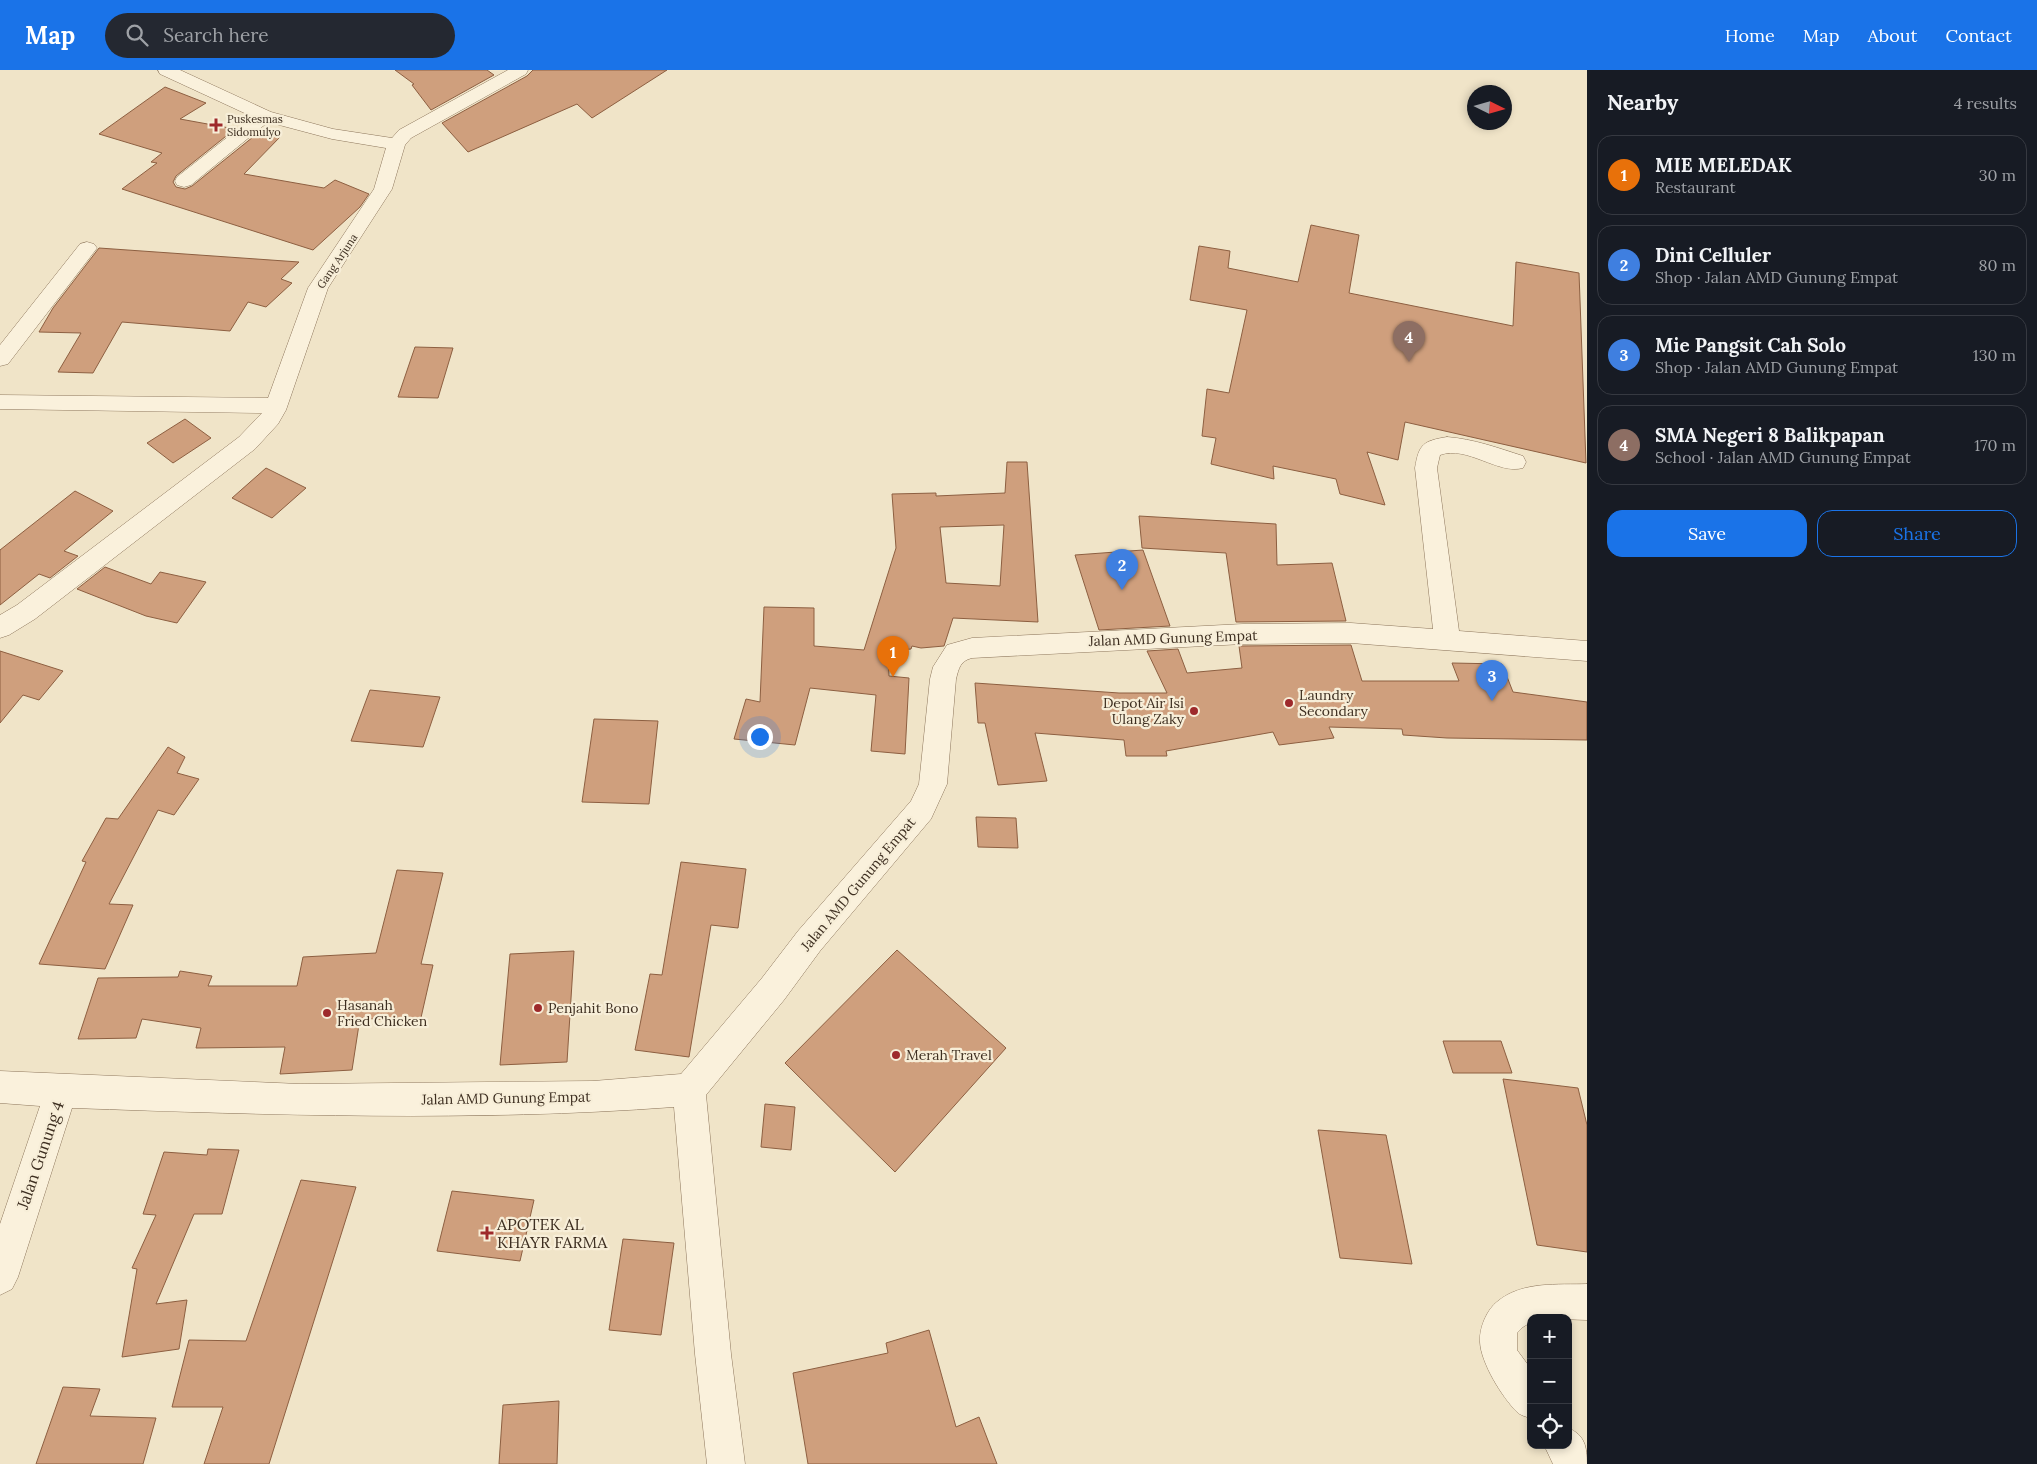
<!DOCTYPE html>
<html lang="en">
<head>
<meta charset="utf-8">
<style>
	:root { --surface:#171b24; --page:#242831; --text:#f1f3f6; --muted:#9ea1a6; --line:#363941; --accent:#1a73e8 }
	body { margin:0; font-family:Lora,serif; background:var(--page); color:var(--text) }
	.controls { position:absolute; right:15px; bottom:15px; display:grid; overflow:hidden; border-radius:10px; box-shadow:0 2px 8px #0003 }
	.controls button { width:45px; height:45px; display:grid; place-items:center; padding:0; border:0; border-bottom:1px solid var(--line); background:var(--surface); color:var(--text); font:25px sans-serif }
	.compass { position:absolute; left:1467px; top:15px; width:45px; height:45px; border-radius:50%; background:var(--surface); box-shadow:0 2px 8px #0003; rotate:95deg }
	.you { position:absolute; left:759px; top:666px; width:18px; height:18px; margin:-12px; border:4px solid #fff; border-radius:50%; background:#1a73e8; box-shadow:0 0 0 8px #1a73e833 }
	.badge { display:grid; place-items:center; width:32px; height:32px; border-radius:50%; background:var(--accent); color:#fff; font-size:16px; font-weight:700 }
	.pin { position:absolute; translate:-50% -41px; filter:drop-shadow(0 1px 2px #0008) }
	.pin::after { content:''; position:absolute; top:26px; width:18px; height:15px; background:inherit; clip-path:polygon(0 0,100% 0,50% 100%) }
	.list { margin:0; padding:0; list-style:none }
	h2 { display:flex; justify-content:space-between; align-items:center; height:65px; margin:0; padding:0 20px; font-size:21px }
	h2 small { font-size:16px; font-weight:400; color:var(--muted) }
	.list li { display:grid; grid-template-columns:32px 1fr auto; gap:15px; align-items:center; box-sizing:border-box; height:80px; margin:0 10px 10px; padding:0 10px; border:1px solid var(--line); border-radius:15px }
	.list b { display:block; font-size:19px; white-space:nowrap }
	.list p { margin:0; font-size:16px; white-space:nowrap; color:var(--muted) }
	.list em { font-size:16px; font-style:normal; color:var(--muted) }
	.actions { display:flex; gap:10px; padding:15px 20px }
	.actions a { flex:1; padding:11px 0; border:1px solid var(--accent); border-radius:15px; text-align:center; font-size:18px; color:var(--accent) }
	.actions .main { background:var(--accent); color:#fff }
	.icon { flex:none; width:28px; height:28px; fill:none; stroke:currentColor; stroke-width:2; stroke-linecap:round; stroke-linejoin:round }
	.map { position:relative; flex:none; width:1587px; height:1394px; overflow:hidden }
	header { display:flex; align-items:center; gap:30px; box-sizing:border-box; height:70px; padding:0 25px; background:var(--accent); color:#fff }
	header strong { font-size:24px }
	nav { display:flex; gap:28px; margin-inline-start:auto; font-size:18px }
	.search { width:350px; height:45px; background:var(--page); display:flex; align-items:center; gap:12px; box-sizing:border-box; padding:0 18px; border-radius:28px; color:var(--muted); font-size:19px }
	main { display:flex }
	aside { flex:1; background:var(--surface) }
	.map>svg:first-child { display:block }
	.building { fill:#cf9f7d; stroke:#8d5f41; fill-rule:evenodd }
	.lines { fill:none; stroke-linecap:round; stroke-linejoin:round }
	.minor-casing { stroke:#8d765c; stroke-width:1 }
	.minor { fill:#faf1dc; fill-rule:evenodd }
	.poi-dot { fill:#9e2a2b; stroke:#f7eed8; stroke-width:2 }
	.labels { text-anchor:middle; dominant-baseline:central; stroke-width:4.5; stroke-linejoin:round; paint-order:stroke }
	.far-poi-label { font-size:11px; fill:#3d2e20; stroke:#f7eed8; text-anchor:start }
	.far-street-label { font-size:11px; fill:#3d2e20; stroke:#f7eed8 }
	.street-label { font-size:14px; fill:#3d2e20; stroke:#f7eed8 }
	.poi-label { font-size:14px; fill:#3d2e20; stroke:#f7eed8; text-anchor:start }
	.near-street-label { font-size:16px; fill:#3d2e20; stroke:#f7eed8 }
	.near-poi-label { font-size:16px; fill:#3d2e20; stroke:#f7eed8; text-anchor:start }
</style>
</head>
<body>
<header>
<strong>Map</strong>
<div class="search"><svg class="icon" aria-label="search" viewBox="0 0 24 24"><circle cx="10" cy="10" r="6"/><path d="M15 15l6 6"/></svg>Search here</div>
<nav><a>Home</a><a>Map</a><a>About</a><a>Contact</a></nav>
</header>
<main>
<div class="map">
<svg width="1587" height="1394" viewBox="0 0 1587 1394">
	<rect width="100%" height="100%" fill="#f0e4c8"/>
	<path class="building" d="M395,0h92l7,5 -63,35 -19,-25 2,-1z
		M533,0h134l-75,48 -15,-14 -109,48 -26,-29 85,-47z
		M165,17l41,16 -26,16 55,10 -59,47 -3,6 3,5 9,2 7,-3 66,-53 22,4 -36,37 80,14 11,-8 34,14 -9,13 -47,43 -191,-61 35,-26 -6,-1 11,-9 -63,-19z
		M1311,155l48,10 -10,58 164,33 3,-64 63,11 7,190 -181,-41 -7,38 -31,-8 18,53 -45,-11 -4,-15 -63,-13 1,13 -63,-15 5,-26 -14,-2 5,-47 22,4 18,-83 -57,-10 9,-54 31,5 -2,17 70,14z
		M99,178l200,14 -18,17 11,4 -26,24 -18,-5 -18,29 -108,-9 -29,51 -35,-1 23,-39 -42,-1 14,-24z
		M415,277l38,1 -15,50 -40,-1z
		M185,349l26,19 -38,25 -26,-20z
		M1007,392h20l11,160 -85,-4 -9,28 -23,2 -9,-2 -1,3 -32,3 9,1 1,23 20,2 -4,76 -34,-3 5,-56 -66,-7 -15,57 -61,-6 12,-40 14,3 4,-95 50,1v38l50,4 32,-102 -4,-54 44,-1v3l69,-3zM1004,455l-4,61 -54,-3 -6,-56z
		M266,398l40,20 -34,30 -40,-20z
		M75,421l38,20 -49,40 14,5 -28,22 -11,-4 -39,31v-55z
		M1139,446l137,8 1,41 55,-2 14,58 -110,1 -10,-69 -84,-5z
		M1143,480l27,76 -71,4 -24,-75z
		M105,497l46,17 9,-12 46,10 -29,41 -31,-7 -69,-27z
		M1351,575l11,36h97l-7,-18 50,1 11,28 74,10v38l-140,-2 -44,-3 -1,-6 -73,-2 5,11 -55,7 -6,-13 -107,19 1,5h-41l-2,-16 -89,-7 12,48 -49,4 -13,-62h-7l-3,-40 144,10h48l-20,-42 31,-2 9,24 55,-5 -3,-22z
		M0,581l63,20 -24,29 -16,-5 -23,28z
		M370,620l70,7 -17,50 -72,-6z
		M594,649l64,2 -9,83 -67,-2z
		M168,677l17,10 -8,16 22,6 -25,36 -16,-5 -49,94 24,1 -28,64 -66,-5 47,-102 -4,-1 24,-43 12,1z
		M976,747l40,1 2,30 -40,-1z
		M681,792l65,7 -8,59 -27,-3 -22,132 -54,-7 15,-76 12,1z
		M397,800l46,3 -22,91 12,1 -13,57 -60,-4 -8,52 -72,4 5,-27 -89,1 5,-20 -59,-9 -6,19 -58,1 20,-61 80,-1 2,-6 32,5 -4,10h89l6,-29 73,-4z
		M897,880l109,98 -111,124 -110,-109z
		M574,881l-7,111 -67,3 10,-111z
		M1443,971h58l11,32h-59z
		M1503,1009l75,9 9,37v127l-50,-7z
		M765,1034l30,3 -4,43 -30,-3z
		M1318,1060l68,5 26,129 -72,-6z
		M208,1079l31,1 -17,64h-28l-38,90 31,-4 -8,49 -57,8 15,-88 -5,-1 24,-53 -13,-1 21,-62 43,3z
		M301,1110l55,7 -87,277h-65l19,-57h-51l17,-67 57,1z
		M452,1121l82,9 -14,61 -83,-10z
		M623,1169l51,4 -13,92 -52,-5z
		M929,1260l27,97 23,-10 18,47h-189l-15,-91 95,-20 -2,-10z
		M63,1317l37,2 -10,27 66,2 -13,46h-107z
		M559,1331l-2,63h-58l4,-59z"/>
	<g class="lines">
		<defs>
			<path id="minor" d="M158,0h22l91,42 62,17 59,9 7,-8 109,-60h20l-2,4 -115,64 -6,7 -13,44 -64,99 -42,122 -8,14 -23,25 -220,170 -26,16 -9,3v-23l17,-10 222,-168 23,-24 -262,-4v-14l268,3 40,-110 66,-99 12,-41 -54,-9 -64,-17 -77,63 -7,2 -7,-2 -2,-4 2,-4 76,-60 -93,-43z
				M87,172l7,2 3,4 -3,4 -86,112 -8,2v-21l80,-101z
				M1447,367c27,2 51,11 76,19l3,6 -3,6c-25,7 -56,-23 -83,-13l-3,13 22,163 128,10v20l-236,-18 -108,1 -271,14c-12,3 -13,10 -16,21l-9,105 -16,35 -111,132 -36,49 -78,95 25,259 14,110h-38l-12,-110 -21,-247c-200,15 -402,8 -602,1l-54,169 -6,12 -12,6v-71l40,-118 -40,-3v-32l300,13 293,-3 88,-7 81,-96 36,-47 113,-130 8,-17 11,-105 3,-12 14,-22 25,-7 271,-14 108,-1 82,6 -18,-161c4,-24 8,-27 32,-31z
				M1587,1214v36l-56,-2v4l-8,5 -6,6v17l14,19v49c-5,-1 -11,-3 -14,-6 -15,-15 -36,-49 -37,-70 -1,-14 7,-33 18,-41 25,-20 60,-16 89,-17z
				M1568,1358c17,7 19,19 19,36h-34l-9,-19h24z"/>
		</defs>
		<use href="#minor" class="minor-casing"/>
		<use href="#minor" class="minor"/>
	</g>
	<g class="poi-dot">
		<path d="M213.5 47.5h5v5h5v5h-5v5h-5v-5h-5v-5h5z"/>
		<circle cx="1289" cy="633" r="5"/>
		<circle cx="1194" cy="641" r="5"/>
		<circle cx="538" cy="938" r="5"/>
		<circle cx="327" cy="943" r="5"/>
		<circle cx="896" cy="985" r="5"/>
		<path d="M484.5 1155.5h5v5h5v5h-5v5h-5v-5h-5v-5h5z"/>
	</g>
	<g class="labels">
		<g class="far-poi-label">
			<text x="227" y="49">Puskesmas<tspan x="227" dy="13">Sidomulyo</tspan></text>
		</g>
		<g class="far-street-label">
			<text transform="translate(337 191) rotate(-56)">Gang Arjuna</text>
		</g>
		<g class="street-label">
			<text transform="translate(1173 568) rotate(-2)">Jalan AMD Gunung Empat</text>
			<text transform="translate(858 814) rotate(-50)">Jalan AMD Gunung Empat</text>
			<text transform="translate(506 1028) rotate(-1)">Jalan AMD Gunung Empat</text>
		</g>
		<g class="poi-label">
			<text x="1299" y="625">Laundry<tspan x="1299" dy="16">Secondary</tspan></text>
			<text x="1184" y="633" text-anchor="end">Depot Air Isi<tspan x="1184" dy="16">Ulang Zaky</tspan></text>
			<text x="337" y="935">Hasanah<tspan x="337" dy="16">Fried Chicken</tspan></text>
			<text x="548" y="938">Penjahit Bono</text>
			<text x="906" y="985">Merah Travel</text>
		</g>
		<g class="near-street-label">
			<text transform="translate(40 1085) rotate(-71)">Jalan Gunung 4</text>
		</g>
		<g class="near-poi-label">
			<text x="497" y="1154">APOTEK AL<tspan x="497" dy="18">KHAYR FARMA</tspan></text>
		</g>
	</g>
</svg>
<div class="controls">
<button>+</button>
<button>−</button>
<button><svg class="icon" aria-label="locate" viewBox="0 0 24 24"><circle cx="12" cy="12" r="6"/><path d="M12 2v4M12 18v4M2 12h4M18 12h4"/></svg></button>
</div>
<svg class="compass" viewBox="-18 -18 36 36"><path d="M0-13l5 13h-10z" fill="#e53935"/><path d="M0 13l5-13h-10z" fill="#9ea1a6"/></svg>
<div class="you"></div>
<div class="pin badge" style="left:893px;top:607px;background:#e8710a">1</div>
<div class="pin badge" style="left:1122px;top:520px;background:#3f7fe0">2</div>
<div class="pin badge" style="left:1492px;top:631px;background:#3f7fe0">3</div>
<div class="pin badge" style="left:1409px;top:292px;background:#8d6e63">4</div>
</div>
<aside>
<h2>Nearby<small>4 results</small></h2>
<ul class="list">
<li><span class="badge" style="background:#e8710a">1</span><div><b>MIE MELEDAK</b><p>Restaurant</p></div><em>30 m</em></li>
<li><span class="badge" style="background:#3f7fe0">2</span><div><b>Dini Celluler</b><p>Shop · Jalan AMD Gunung Empat</p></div><em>80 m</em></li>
<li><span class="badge" style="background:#3f7fe0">3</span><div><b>Mie Pangsit Cah Solo</b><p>Shop · Jalan AMD Gunung Empat</p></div><em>130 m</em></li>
<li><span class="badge" style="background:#8d6e63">4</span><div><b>SMA Negeri 8 Balikpapan</b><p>School · Jalan AMD Gunung Empat</p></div><em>170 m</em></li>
</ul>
<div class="actions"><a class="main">Save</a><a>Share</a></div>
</aside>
</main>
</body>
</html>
